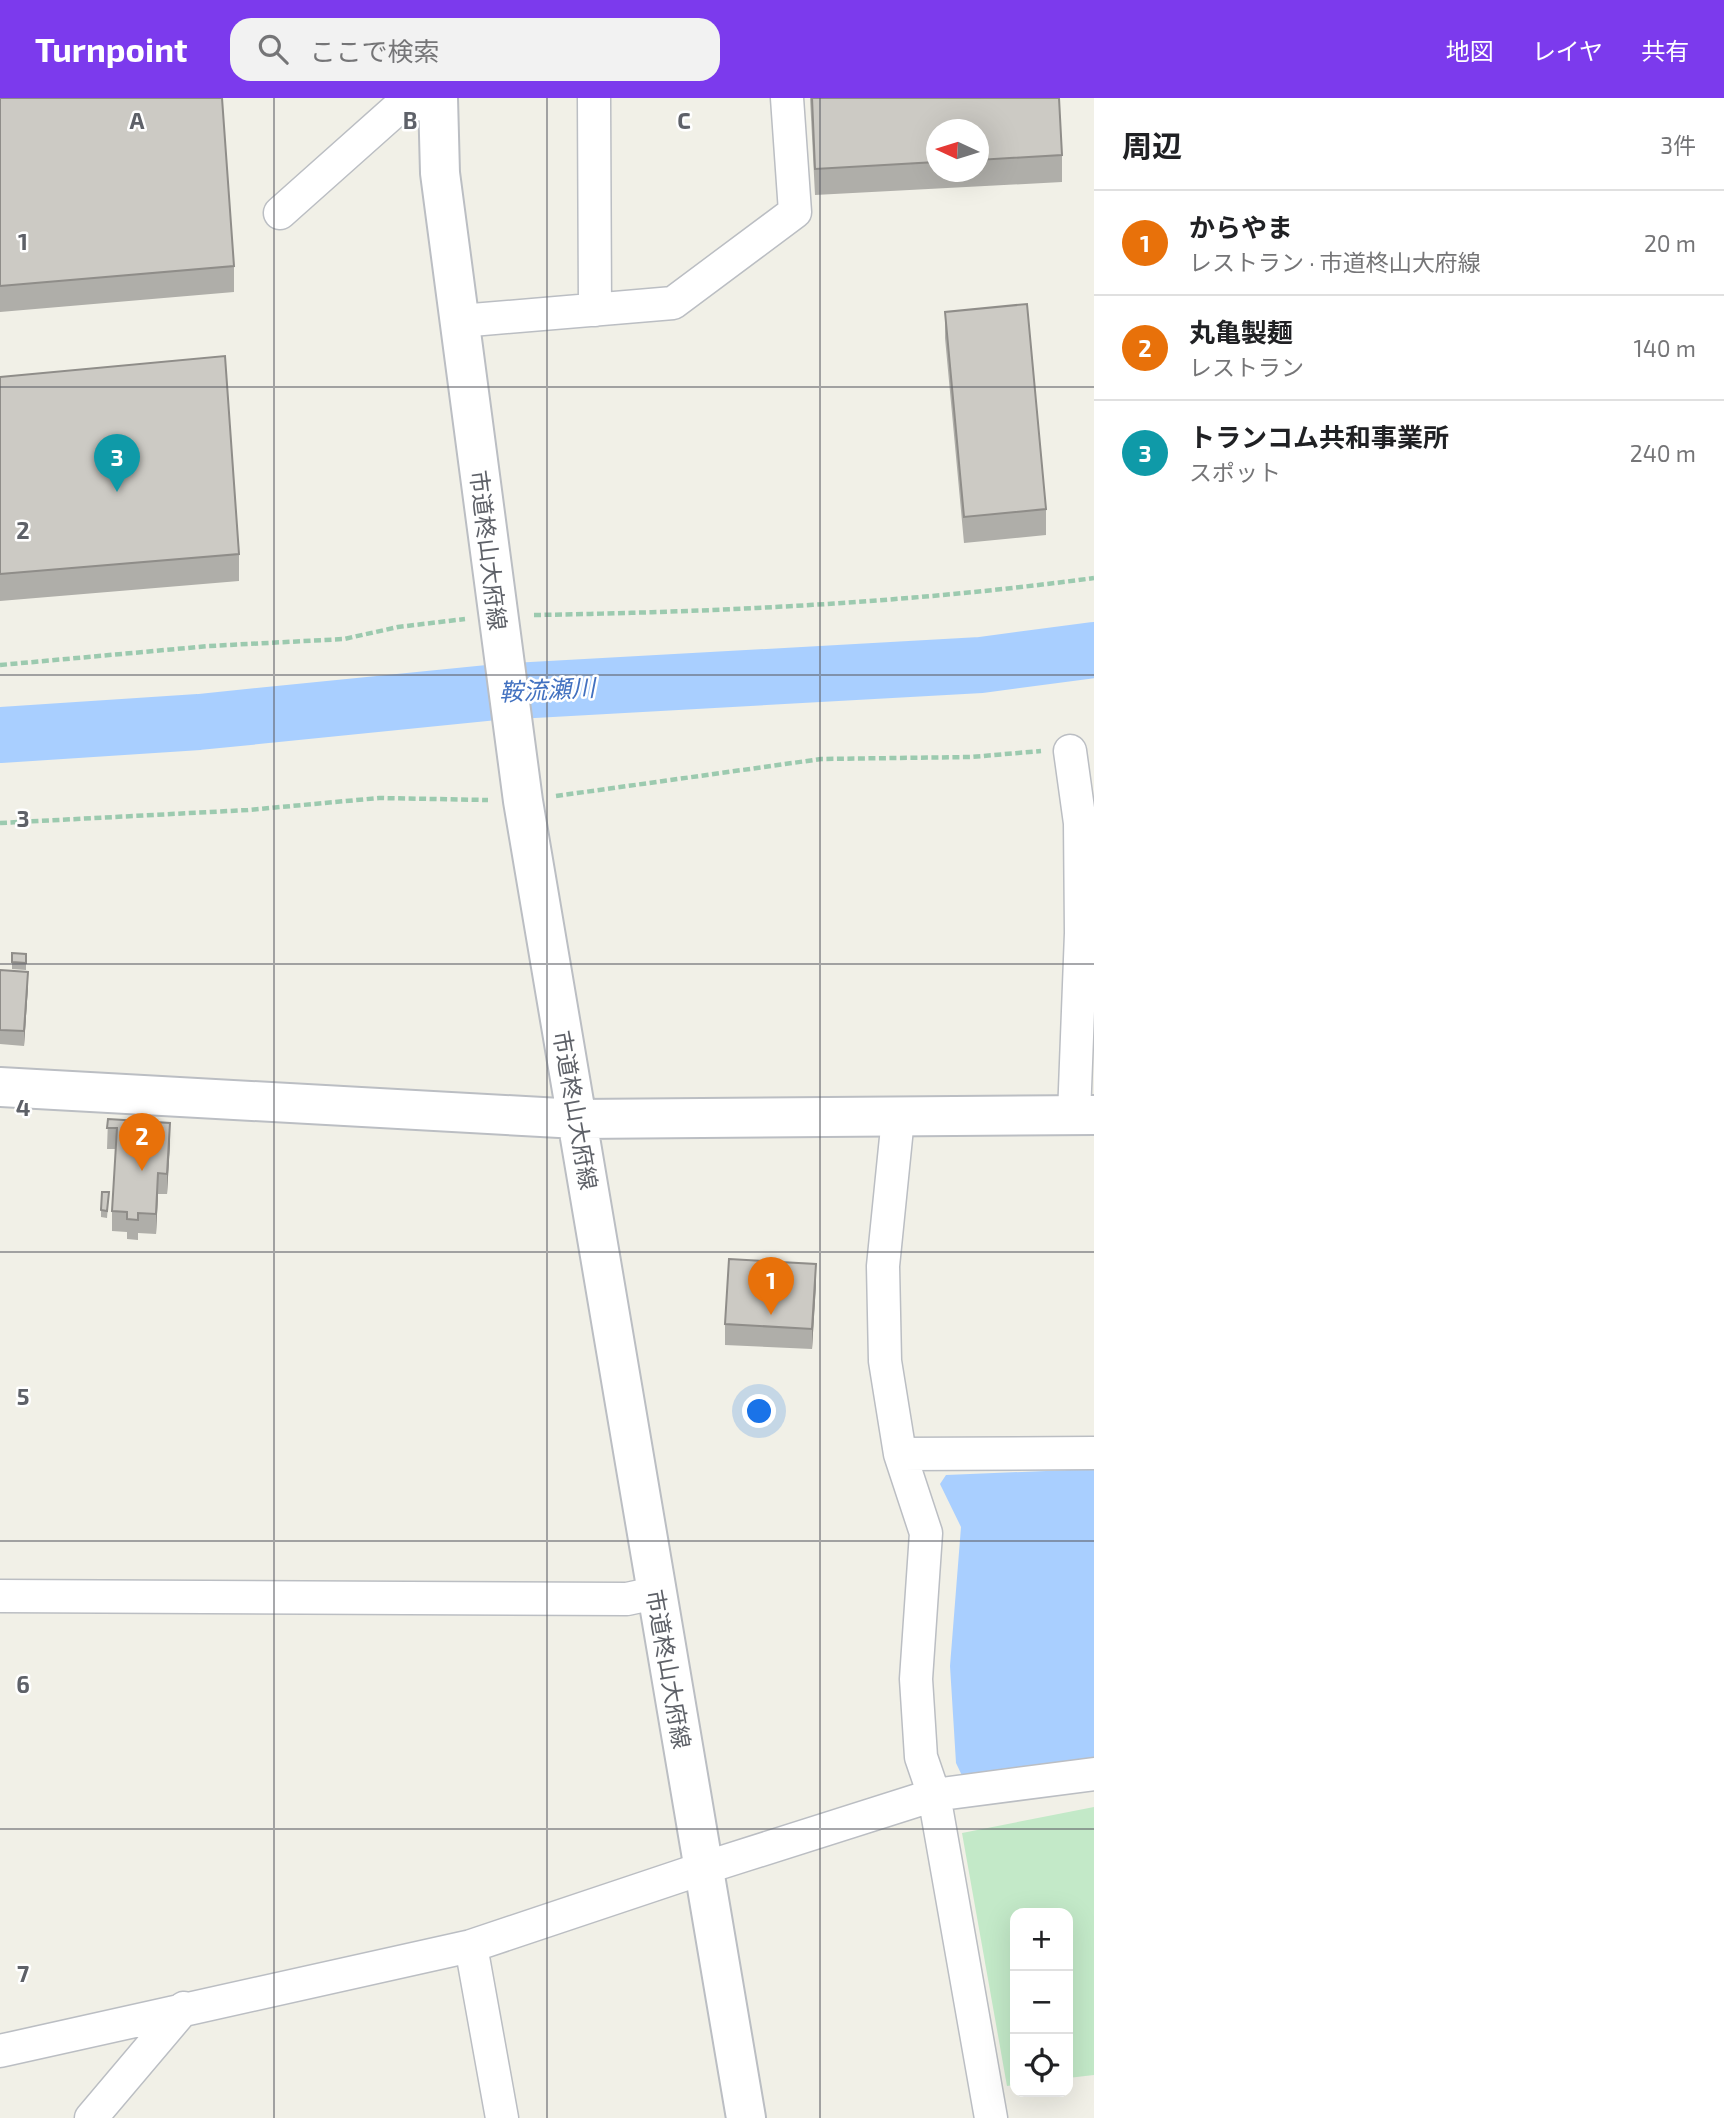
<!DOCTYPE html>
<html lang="ja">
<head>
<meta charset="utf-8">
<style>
	:root { --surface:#fff; --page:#f2f2f2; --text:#202124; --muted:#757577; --line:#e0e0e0; --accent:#7c3aed }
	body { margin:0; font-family:"Exo 2","Noto Sans JP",sans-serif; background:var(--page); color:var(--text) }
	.controls { position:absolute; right:21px; bottom:21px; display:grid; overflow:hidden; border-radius:14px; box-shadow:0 7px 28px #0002 }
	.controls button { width:63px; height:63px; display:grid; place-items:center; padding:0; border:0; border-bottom:2px solid var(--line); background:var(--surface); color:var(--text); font:35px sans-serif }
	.compass { position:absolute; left:926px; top:21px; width:63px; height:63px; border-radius:50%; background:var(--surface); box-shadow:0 7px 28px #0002; rotate:274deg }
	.you { position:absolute; left:760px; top:1314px; width:24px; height:24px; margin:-18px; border:5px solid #fff; border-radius:50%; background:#1a73e8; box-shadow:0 0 0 10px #1a73e833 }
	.badge { display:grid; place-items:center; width:46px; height:46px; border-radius:50%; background:var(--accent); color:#fff; font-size:23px; font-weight:700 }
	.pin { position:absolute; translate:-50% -58px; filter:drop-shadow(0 2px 4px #0008) }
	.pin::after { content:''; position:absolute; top:37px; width:24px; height:21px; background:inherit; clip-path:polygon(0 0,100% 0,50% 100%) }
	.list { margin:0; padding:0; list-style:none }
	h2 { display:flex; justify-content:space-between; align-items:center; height:91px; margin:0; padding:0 28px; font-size:30px }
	h2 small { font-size:23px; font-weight:400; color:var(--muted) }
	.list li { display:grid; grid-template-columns:46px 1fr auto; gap:21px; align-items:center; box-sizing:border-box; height:105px; padding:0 28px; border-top:2px solid var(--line) }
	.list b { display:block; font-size:26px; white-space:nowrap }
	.list p { margin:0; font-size:23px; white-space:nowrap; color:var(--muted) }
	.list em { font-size:23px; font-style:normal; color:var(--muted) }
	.icon { flex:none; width:38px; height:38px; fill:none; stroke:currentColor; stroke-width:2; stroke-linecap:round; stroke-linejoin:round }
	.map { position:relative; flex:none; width:1094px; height:2020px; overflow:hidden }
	header { display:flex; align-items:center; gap:42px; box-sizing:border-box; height:98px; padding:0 35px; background:var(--accent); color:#fff }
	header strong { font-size:33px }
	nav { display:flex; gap:38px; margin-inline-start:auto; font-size:24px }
	.search { width:490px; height:63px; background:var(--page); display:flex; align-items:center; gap:18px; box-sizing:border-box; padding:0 24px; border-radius:21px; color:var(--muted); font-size:26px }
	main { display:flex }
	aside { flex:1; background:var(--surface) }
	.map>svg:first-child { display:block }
	.green { fill:#c3e9c8 }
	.water { fill:#a9cfff }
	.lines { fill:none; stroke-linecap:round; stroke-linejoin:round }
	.river { stroke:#a9cfff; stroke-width:56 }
	.minor-casing { stroke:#bbbec3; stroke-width:35 }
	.tertiary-casing { stroke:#bbbec3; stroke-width:42 }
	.path { stroke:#9ccaaf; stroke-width:4.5; stroke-dasharray:7 3.5; stroke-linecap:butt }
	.minor { stroke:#fff; stroke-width:32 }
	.tertiary { stroke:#fff; stroke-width:38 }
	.wall { fill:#afaea9; fill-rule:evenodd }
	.shaded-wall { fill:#8f8d89 }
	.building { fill:#cccac4; stroke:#8f8d89; stroke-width:2 }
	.grid { fill:none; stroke:#5e6168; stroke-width:2; stroke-opacity:0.55 }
	.labels { text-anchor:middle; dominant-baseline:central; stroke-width:5; stroke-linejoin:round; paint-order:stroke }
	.street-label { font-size:23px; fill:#5e6168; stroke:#fff }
	.water-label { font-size:24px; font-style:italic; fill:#4271c0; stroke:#fff }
	.grid-label { font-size:23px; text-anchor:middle; font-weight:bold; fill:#5e6168; stroke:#fff; stroke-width:5; stroke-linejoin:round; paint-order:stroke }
</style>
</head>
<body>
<header>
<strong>Turnpoint</strong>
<div class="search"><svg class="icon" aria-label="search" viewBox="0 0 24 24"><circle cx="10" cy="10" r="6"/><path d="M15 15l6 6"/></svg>ここで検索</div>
<nav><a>地図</a><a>レイヤ</a><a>共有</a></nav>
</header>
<main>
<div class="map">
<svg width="1094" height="2020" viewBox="0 0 1094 2020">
	<rect width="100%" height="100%" fill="#f1f0e7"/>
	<path class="green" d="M1094,1709v268l-26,3v-165h-53v172l-8,1 -45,-253z"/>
	<path class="water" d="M1094,1371v290l-128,25 -10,-21 -6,-97 11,-139 -21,-43 6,-9z"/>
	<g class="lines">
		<path class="river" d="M0,637l199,-13 298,-30 484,-27 113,-15"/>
		<defs>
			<path id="minor" d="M594,0l1,212
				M280,115l119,-106 39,-5
				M460,223l213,-18 122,-91 -8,-114
				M1070,653l10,72 1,110 -7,182
				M898,1020l-15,148 2,95 15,93 26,79 -10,146 5,78 13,38 57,323
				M900,1356l194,-1
				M0,1498l627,3 28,-6
				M471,1848l31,172
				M0,1953l471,-105 233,-78 230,-73 160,-21
				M91,2020l93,-110"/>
			<path id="tertiary" d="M438,0l2,75 83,628 223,1317
				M0,989l578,32 516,-4"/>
		</defs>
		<use href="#minor" class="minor-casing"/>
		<use href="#tertiary" class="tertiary-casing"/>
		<path class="path" d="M534,517c187,-3 374,-12 560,-37
			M0,567l209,-19 135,-7 54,-12 67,-8
			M556,698l265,-37 150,-2 70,-6
			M0,725l248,-13 131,-12 109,2"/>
		<use href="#minor" class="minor"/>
		<use href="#tertiary" class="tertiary"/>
	</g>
	<path class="wall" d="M0,0l234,168v26l-234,20z
		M810,0h249l3,57v27l-247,13zM936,32h42v42h-42z
		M945,214l101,197v26l-82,8 -19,-205z
		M0,279l239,177v27l-239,20z
		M12,855l14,1v16l-14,-1z
		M0,872l28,16 -4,60 -24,-2z
		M108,1021l62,24 -3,51h-9l-2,40 -18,-1v7l-11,-1v-7l-15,-1v-20l4,-62h-9z
		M109,1094l-2,26 -6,-1v-7z
		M816,1186l-4,65 -87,-4v-21z"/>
	<path class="shaded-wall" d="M28,874v14l-4,60v-15z
		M170,1025v20l-3,51v-20z
		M158,1075v21l-2,40v-20z
		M816,1166v20l-4,65v-20z"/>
	<path class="building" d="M0,0h222l12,168 -234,20z
		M812,0h247l3,57 -84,5v-30h-42v32l-121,7z
		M1027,206l19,205 -82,8 -19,-205z
		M225,258l14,198 -239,20v-197z
		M12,855l14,1v9l-14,-1z
		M0,872l28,2 -4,59 -24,-1z
		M108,1021l62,4 -3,51 -9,-1 -2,41 -18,-1v7l-11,-1v-7l-15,-1 5,-83h-10z
		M102,1094h7l-2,19 -6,-1z
		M729,1161l87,5 -4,65 -87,-5z"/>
	<path class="grid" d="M274,0v2020M547,0v2020M820,0v2020M0,289h1094M0,577h1094M0,866h1094M0,1154h1094M0,1443h1094M0,1731h1094"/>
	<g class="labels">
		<g class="street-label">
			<text transform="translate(489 452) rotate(83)">市道柊山大府線</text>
			<text transform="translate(576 1012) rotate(80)">市道柊山大府線</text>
			<text transform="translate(669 1571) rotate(80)">市道柊山大府線</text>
		</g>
		<g class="water-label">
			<text transform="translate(547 591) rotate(-3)">鞍流瀬川</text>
		</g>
	</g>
	<g class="grid-label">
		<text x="137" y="31">A</text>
		<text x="410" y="31">B</text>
		<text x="684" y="31">C</text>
		<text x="23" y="152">1</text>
		<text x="23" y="441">2</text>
		<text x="23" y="729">3</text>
		<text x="23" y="1018">4</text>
		<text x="23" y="1307">5</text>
		<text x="23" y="1595">6</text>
		<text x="23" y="1884">7</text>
	</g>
</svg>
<div class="controls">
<button>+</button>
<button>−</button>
<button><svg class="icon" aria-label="locate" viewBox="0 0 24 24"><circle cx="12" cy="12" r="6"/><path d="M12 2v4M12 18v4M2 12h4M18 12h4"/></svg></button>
</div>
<svg class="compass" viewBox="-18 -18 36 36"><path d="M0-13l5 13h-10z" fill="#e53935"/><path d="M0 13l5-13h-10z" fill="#757577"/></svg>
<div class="you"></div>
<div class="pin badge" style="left:771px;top:1217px;background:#e8710a">1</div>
<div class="pin badge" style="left:142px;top:1073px;background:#e8710a">2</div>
<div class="pin badge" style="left:117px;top:394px;background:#0f9aa8">3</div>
</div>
<aside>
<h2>周辺<small>3件</small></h2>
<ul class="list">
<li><span class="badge" style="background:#e8710a">1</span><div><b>からやま</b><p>レストラン · 市道柊山大府線</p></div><em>20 m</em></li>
<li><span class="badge" style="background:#e8710a">2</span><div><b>丸亀製麺</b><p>レストラン</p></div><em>140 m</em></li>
<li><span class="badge" style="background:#0f9aa8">3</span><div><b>トランコム共和事業所</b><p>スポット</p></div><em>240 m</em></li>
</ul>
</aside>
</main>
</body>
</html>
